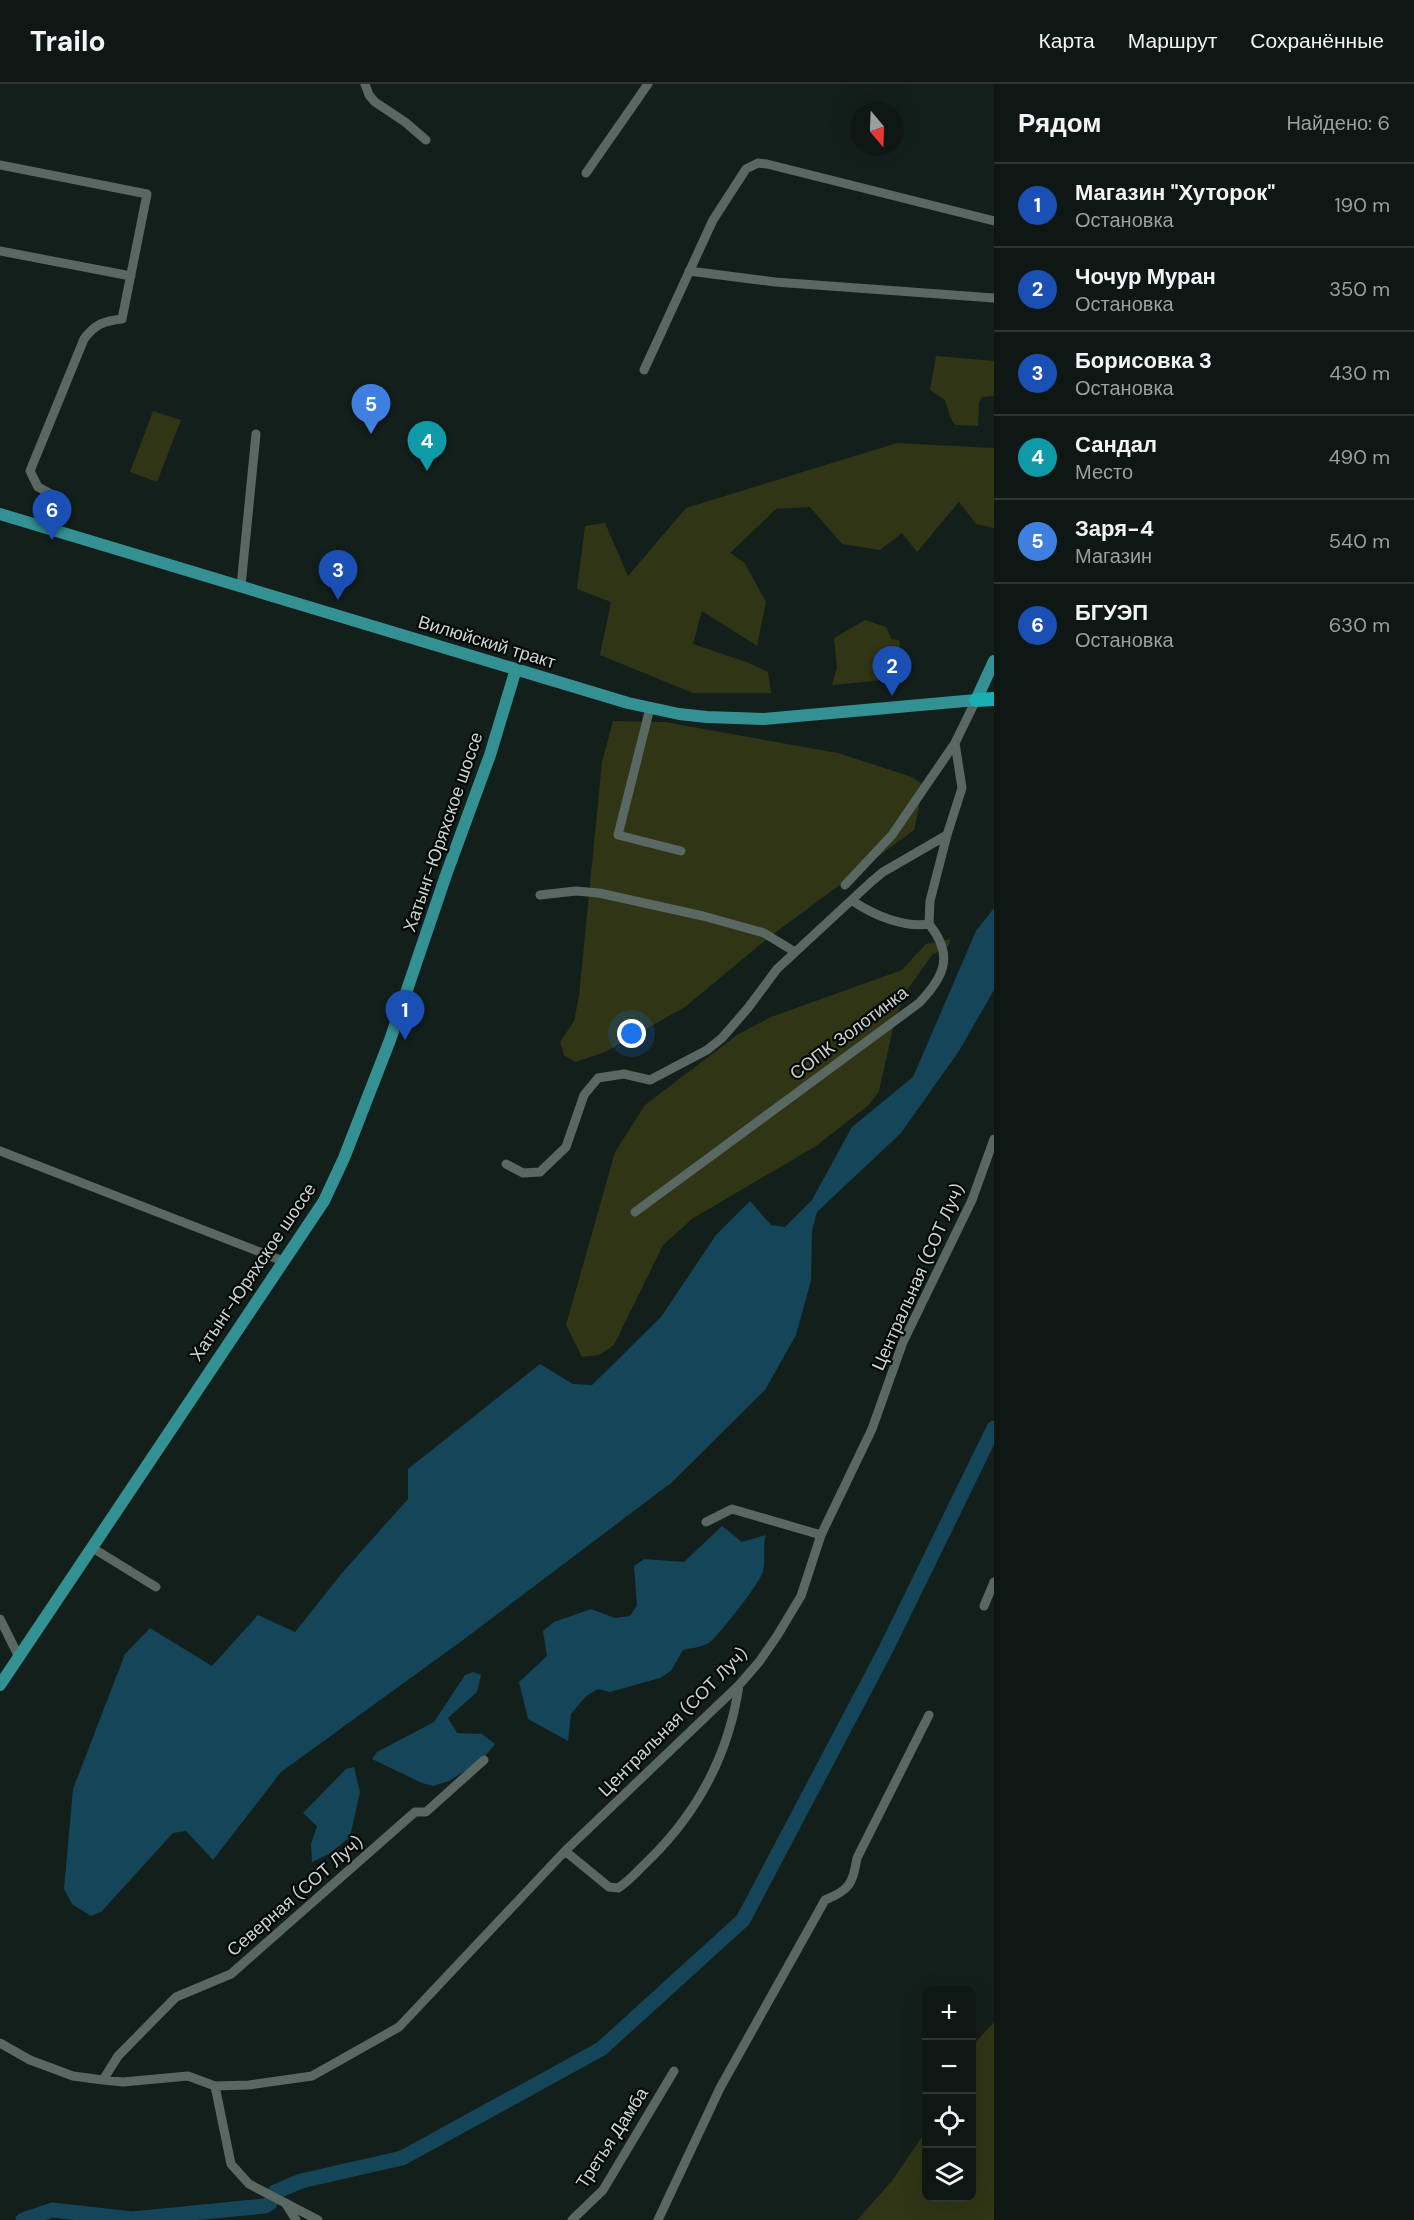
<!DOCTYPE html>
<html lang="ru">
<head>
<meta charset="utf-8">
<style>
	:root { --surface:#0e1714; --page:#17201d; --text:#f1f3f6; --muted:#9b9fa0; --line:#2e3634; --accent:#0b8043 }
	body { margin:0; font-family:"DM Sans",sans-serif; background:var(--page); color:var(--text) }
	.controls { position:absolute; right:18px; bottom:18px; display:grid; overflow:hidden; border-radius:12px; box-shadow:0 6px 24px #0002 }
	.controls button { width:54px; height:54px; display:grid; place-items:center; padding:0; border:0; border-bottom:2px solid var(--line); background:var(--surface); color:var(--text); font:30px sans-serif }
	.compass { position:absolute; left:850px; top:18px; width:54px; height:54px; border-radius:50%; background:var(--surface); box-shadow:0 6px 24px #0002; rotate:161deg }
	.you { position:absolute; left:632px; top:950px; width:21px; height:21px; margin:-15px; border:4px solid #fff; border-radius:50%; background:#1a73e8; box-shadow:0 0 0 9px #1a73e833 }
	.badge { display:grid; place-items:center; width:39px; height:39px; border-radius:50%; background:var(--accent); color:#fff; font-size:20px; font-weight:700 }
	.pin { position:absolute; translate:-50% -50px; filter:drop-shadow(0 2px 3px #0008) }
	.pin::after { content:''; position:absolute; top:32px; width:21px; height:18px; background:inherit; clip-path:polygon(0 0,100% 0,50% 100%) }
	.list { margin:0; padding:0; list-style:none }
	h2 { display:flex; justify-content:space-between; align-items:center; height:78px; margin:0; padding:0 24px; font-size:26px }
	h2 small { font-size:20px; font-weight:400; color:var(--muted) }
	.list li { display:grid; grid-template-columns:39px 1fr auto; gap:18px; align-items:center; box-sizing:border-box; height:84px; padding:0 24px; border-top:2px solid var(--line) }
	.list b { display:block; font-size:22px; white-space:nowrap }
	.list p { margin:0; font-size:20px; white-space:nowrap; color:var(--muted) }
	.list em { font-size:20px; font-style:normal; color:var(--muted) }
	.icon { flex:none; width:33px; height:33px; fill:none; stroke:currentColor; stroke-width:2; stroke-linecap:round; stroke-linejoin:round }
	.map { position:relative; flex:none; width:994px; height:2136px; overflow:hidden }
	header { display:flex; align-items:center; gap:36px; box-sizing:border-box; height:84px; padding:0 30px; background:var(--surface); border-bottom:2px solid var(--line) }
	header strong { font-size:28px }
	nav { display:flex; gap:33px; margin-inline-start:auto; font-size:21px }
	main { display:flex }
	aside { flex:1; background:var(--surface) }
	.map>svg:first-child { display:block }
	.green { fill:#303516 }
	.water { fill:#144558 }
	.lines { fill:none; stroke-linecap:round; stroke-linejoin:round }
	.river { stroke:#144558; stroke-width:15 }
	.minor { stroke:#5a6863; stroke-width:9 }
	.major { stroke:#339194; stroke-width:12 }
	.highway { stroke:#19adb4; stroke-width:14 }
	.labels { text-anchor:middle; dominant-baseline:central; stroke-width:4.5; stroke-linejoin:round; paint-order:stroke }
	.street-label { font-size:18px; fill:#ccd4d1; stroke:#040806 }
</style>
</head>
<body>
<header>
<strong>Trailo</strong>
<nav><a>Карта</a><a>Маршрут</a><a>Сохранённые</a></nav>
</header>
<main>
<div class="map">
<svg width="994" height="2136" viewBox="0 0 994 2136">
	<rect width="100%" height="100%" fill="#131f1b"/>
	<path class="green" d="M936,272l58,5v35l-12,1 -3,6 -1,23 -23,-1 -4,-6 -6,-19 -15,-10z
		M153,327l28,9 -24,62 -27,-10z
		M897,359l97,5v80l-18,-4 -17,-22 -42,50 -15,-19 -22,17 -38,-6 -32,-37 -34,2 -46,44 14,9 22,40 -9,44 -55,-35 -9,33 56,19 19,9 3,21h-78l-93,-38 11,-53 -34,-13 8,-63 20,-3 23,53 58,-68z
		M865,536l21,7 5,12 8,1 6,38 -73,7 5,-18 -3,-29z
		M613,637l52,1 173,31 74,24 12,8 -10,45 -146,108 -83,69 -80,45 -30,10 -11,-7 -4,-13 14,-21 5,-25 23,-234z
		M951,855l-3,7 -16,9 -25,35 -12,30 -16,71 -9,13 -54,42 -124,73 -29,26 -49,100 -15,10 -17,2 -16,-32 49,-173 30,-47 92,-70 34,-18 131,-47 24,-26z
		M994,1938v198h-137l34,-38 35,-51v67h46v-148l1,-5z"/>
	<path class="water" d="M994,824v82l-35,61 -58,82 -84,79 -5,19 -1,49 -15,55 -31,55 -94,93 -208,157 -182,132 -68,88 -27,-29 -13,2 -72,79 -10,4 -19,-12 -8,-15 9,-100 52,-135 25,-26 62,38 46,-51 37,17 47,-59 66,-74v-30l132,-105 33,20 19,1 69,-68 55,-82 34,-34 21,24 14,2 27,-27 40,-73 61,-50 63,-146z
		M722,1442l20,16 24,-7c-4,14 0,23 -3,36 -2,11 -44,64 -53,71 -6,5 -19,6 -27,8l-12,21 -11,7 -50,14 -12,-3 -12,7 -15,18 -3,27 -40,-22 -9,-37 28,-26 -4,-25 11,-9 37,-13 24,9 15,-2 7,-11 -3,-39 10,-7 40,3z
		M473,1588l8,3 -4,17 -29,26 9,15 25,1 13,10 -13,16 -33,21 -16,5 -11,-3 -50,-24 5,-7 57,-30 31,-47z
		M354,1683l6,25 -10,45 -21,17 -17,8 -1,-18 6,-18 -14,-13 43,-44z"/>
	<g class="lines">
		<path class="river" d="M275,2108l26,-11 101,-23 199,-109 142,-129 143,-271 108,-221
			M23,2136l29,-10 80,9 133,-13 5,-3"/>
		<path class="minor" d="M365,0l4,11 6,7 30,20 21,18
			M0,81l147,29 -25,125c-18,2 -27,5 -38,20l-54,132 8,16 15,8 -8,33
			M586,89l62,-89
			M0,167l131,25
			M689,187l86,11 219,16
			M644,286l69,-150 33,-51 12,-6 9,1 227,57
			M241,502l15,-152
			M650,624l-32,127 63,16
			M845,801l47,-50 63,-92 21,-43
			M540,811l36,-4 23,2 104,23 61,17 31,19
			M853,817c20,14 51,27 76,23
			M0,1067l283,110
			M506,1080l17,9 17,-1 26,-25 18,-52 14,-17 26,-4 26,6 57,-30 15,-12 26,-30 29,-39 94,-87 12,-10 64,-37
			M635,1128l284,-209c26,-27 35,-48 10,-79l1,-23 17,-66 15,-47 -7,-45
			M706,1438l26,-13 89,26
			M91,1463l65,40
			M984,1522l10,-24
			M0,1535l18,36
			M565,1767l44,36 9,1c12,-7 21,-19 31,-28 50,-49 80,-106 90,-175
			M0,1959l30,17 43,16 30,4 20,2 65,-6 27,10 34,-1 63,-9 87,-49 166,-176 174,-166 20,-23 18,-26 24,-40 20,-61 51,-106 31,-87 69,-142 22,-61
			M103,1996l15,-24 58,-59 55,-23 184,-162h11l58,-52
			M215,2002l16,78 18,20 69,36
			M286,2120l10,16
			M572,2136l31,-30 71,-119
			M658,2136l62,-132 105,-188c25,-10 28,-17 32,-42l72,-143"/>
		<path class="major" d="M0,430l628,189 51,11 28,3 57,2 212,-19 18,-39
			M0,1601l324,-484 20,-43 46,-118 56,-165 44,-120 26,-86"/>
		<path class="highway" d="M976,616l18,-1"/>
	</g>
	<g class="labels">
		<g class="street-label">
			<text transform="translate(487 558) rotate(17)">Вилюйский тракт</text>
			<text transform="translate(443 748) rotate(-71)">Хатынг-Юряхское шоссе</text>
			<text transform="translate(849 949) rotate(-37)">СОПК Золотинка</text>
			<text transform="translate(253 1188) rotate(-56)">Хатынг-Юряхское шоссе</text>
			<text transform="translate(918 1193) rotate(-66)">Центральная (СОТ Луч)</text>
			<text transform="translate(673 1638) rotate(-45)">Центральная (СОТ Луч)</text>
			<text transform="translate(295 1812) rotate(-41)">Северная (СОТ Луч)</text>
			<text transform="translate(612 2054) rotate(-57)">Третья Дамба</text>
		</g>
	</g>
</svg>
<div class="controls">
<button>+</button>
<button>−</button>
<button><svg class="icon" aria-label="locate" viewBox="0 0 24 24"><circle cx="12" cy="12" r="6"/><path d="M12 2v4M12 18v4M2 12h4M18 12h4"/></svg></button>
<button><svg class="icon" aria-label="layers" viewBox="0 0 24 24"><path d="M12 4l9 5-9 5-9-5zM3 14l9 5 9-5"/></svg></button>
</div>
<svg class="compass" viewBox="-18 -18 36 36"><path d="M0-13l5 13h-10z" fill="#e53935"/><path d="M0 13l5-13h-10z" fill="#9b9fa0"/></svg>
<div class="you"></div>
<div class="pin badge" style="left:405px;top:956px;background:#1a4fb4">1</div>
<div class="pin badge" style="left:892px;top:612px;background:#1a4fb4">2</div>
<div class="pin badge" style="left:338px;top:516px;background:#1a4fb4">3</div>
<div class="pin badge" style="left:427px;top:387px;background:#0f9aa8">4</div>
<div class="pin badge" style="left:371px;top:350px;background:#3f7fe0">5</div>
<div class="pin badge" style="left:52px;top:456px;background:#1a4fb4">6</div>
</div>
<aside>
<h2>Рядом<small>Найдено: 6</small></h2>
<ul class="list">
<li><span class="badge" style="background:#1a4fb4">1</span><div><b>Магазин &quot;Хуторок&quot;</b><p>Остановка</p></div><em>190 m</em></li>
<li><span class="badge" style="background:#1a4fb4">2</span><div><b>Чочур Муран</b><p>Остановка</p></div><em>350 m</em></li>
<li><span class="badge" style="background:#1a4fb4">3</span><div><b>Борисовка 3</b><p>Остановка</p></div><em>430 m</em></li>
<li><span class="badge" style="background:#0f9aa8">4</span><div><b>Сандал</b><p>Место</p></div><em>490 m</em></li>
<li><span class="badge" style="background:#3f7fe0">5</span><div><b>Заря-4</b><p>Магазин</p></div><em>540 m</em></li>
<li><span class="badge" style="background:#1a4fb4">6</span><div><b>БГУЭП</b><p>Остановка</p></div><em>630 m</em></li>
</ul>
</aside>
</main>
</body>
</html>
